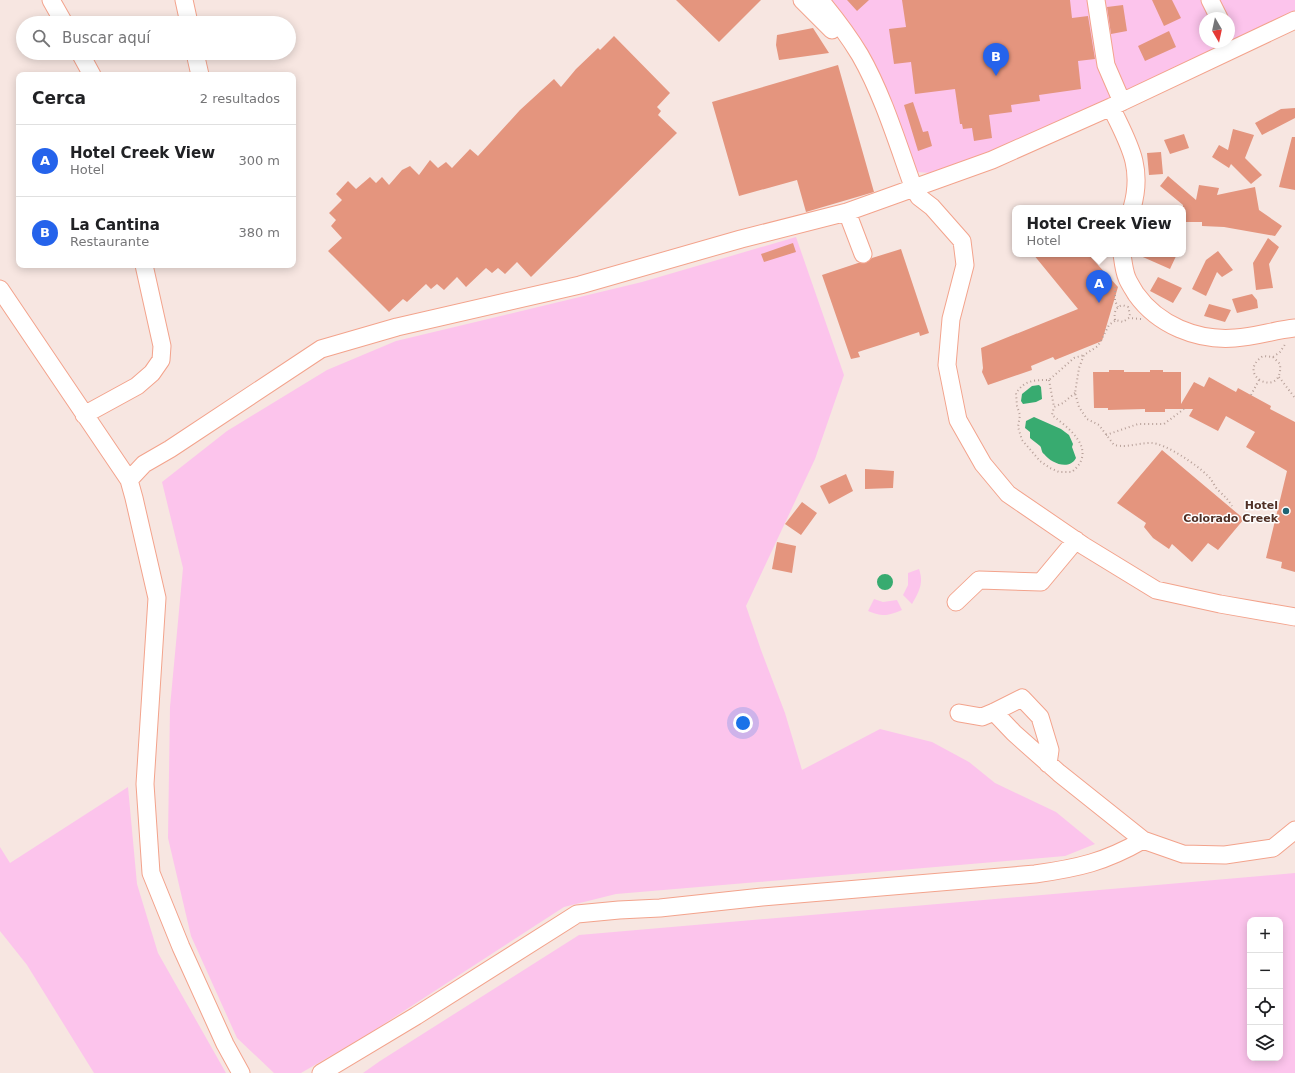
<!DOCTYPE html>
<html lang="es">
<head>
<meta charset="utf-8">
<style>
	:root { --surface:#fff; --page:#f6f6f6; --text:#202124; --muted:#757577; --line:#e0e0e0; --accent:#2563eb }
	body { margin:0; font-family:"DejaVu Sans",sans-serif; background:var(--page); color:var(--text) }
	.controls { position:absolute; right:12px; bottom:12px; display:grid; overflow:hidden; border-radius:8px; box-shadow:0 2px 10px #0003 }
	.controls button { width:36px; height:36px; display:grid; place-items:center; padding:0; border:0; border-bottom:1px solid var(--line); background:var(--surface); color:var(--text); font:20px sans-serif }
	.compass { position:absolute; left:1199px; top:12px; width:36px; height:36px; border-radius:50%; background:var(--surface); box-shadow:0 2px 10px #0003; rotate:171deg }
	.you { position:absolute; left:743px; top:723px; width:14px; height:14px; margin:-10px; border:3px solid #fff; border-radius:50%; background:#1a73e8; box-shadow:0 0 0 6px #1a73e833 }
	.badge { display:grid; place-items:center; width:26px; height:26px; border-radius:50%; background:var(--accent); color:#fff; font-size:13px; font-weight:700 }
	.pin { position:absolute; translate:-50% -33px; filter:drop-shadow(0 1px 2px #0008) }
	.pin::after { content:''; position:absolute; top:21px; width:14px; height:12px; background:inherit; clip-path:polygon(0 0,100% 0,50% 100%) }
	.popup { position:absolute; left:1012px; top:205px; width:174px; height:52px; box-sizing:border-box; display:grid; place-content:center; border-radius:8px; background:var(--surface); filter:drop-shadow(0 1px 3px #0005); font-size:13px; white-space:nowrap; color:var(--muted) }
	.popup b { font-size:15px; color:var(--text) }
	.popup::after { content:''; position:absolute; left:50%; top:100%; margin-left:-8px; border:8px solid transparent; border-top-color:var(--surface) }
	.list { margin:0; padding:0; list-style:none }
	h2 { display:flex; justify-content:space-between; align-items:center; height:52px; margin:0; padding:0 16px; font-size:17px }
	h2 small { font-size:13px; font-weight:400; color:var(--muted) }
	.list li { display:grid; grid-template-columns:26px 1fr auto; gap:12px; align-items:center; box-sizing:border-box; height:72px; padding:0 16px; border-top:1px solid var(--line) }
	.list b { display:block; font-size:15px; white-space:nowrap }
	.list p { margin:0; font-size:13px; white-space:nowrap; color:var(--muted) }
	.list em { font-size:13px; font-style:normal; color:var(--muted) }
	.icon { flex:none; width:22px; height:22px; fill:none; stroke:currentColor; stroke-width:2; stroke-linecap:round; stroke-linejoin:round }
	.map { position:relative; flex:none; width:1295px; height:1073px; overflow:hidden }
	.search { position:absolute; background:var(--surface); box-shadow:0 2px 10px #0003; left:16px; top:16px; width:280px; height:44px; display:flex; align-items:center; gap:10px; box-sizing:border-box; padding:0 14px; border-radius:22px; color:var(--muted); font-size:15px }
	.panel { position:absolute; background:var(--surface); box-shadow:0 2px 10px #0003; left:16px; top:72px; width:280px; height:196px; border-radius:8px }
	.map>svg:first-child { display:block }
	.green { fill:#fcc4ec; fill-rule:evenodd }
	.water { fill:#38ab70 }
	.building { fill:#e4957e }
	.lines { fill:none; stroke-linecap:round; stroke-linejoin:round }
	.minor-casing { stroke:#f3a38c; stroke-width:19 }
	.path { stroke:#b7a099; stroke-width:2; stroke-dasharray:1 3; stroke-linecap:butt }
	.minor { stroke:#fff; stroke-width:17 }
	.poi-dot { fill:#1d6373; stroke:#fff; stroke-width:1.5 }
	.labels { text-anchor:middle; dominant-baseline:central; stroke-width:3; stroke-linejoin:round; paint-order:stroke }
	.poi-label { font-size:11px; font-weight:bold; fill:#503026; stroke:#fff; text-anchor:end }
</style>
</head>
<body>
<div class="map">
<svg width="1295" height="1073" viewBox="0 0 1295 1073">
	<rect width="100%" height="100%" fill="#f7e6e1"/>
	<path class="green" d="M828,0h467v14l-188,88 -163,72 -27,-2 -24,-67 -13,-29zM1205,18h24v24h-24z
		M796,237l48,138 -29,84 -69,147 15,44 24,63 17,57 78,-41 52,13 37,20 26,21 61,29 39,32 -30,12 -449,38 -52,13 -194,126 -69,40h-27l-37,-35 -46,-102 -23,-98 2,-131 13,-139 -21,-86 65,-51 100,-61 69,-29 246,-59z
		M919,569c5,14 0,23 -7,35l-9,-9 5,-10v-12z
		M874,599l9,3 14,-2 5,10c-15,6 -19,7 -34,1z
		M128,787l9,97 21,69 68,120h-132l-67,-108 -27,-34v-84l10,16z
		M1295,873v200h-932l17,-12 199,-126zM1250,920h30v138h-30z"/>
	<path class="water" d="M1039,385l2,2 1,12 -6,3 -13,2 -2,-3 1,-7 10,-8z
		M1034,417l27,12 8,6 4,9 -1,3 4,11c-7,13 -25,5 -32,-4 -3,-2 -2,-6 -4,-8 -3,-3 -7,-5 -10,-8v-6l-5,-4 1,-7z
		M877 582a8 8 0 1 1 16 0a8 8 0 1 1-16 0Z"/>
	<path class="building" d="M676,0h85l-42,42z
		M847,0h22l-12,11z
		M902,0h168l2,18 16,-2 7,43 -17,2 3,28 -42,6 1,6 -29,4 1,7 -23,3 3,23 -18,3 -2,-13 -9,1 -1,-5h-2l-5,-35 -40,5 -4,-32 -17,2 -5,-35 17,-2z
		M1152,0h20l9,18 -17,8z
		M1123,5l4,26 -16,3 -4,-27z
		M813,28l16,25 -50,7 -3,-15 1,-10z
		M1169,31l7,16 -31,14 -7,-15z
		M614,36l56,57 -13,14 4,4 -3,4 19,18 -146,144 -14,-15 -12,12 -7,-6 -6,5 -6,-5 -20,19 -9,-10 -13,13 -7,-6 -6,5 -5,-5 -19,18 -4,-3 -14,13 -61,-61 14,-13 -11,-12 5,-6 -7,-7 13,-13 -6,-6 12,-13 8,8 14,-12 6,6 6,-6 7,8 13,-15 8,-4 9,9 11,-15 8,8 8,-6 6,6 18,-19 8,7 42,-46 34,-31 7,8 15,-18 22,-21 2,2z
		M838,65l36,127 -68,20 -9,-32 -58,16 -27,-94z
		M913,102l10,30 5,-1 4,15 -14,5 -14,-46z
		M1295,108v10l-33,17 -7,-12 26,-14z
		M1233,129l21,6 -9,23 17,17 -11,9 -20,-20 -2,4 -17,-11 7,-12 9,5z
		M1184,134l5,14 -19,6 -6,-14z
		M1292,137h3v53l-16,-3z
		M1161,152l2,22 -14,1 -2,-22z
		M1168,176l28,24 3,-15 20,3 -2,7 38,-8 4,23 23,16 -7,10 -51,-9 -22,-1v-4h-19v-17l-23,-19z
		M1268,238l11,9 -10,17 4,24 -17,2 -3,-27z
		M793,243l3,9 -32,10 -3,-8z
		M901,249l28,84 -9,3 -1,-4 -36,12 -25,8 2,5 -9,2 -29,-84 36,-12h8l6,-5z
		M1218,251l15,19 -11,7 -5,-5 -11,24 -14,-7 14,-29z
		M1033,254h55l30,33 -16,54 -47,19 -2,-3 -22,9 1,4 -44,15 -6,-13 1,-4 -2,-20 97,-39z
		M1136,254h41l-7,15z
		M1158,277l24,11 -9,15 -23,-12z
		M1252,294l5,6 1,8 -21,5 -5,-14z
		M1209,304l22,6 -6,12 -21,-6z
		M1109,370h15v2h26v-2h13v2h18v32l13,-22 10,5 5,-10 27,15 2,-4 33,18 -1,3 25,13v150l-14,-4 1,-6 -16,-4 21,-87 -41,-24 9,-15 -29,-16 -8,15 -29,-15 4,-7h-28v3h-20v-3l-37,1v-2h-14l-1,-36h16z
		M1162,450l82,69 -26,31 -10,-7 -16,19 -20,-18 -3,5 -16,-11 -9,-11 2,-4 -29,-20z
		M865,469l29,2 -1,17 -28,1z
		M846,474l7,17 -24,13 -9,-18z
		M802,502l15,11 -16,22 -16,-11z
		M777,542l19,4 -4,27 -20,-4z"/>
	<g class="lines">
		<defs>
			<path id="minor" d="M51,0l13,23
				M184,0l5,23
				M802,0l30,30
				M820,0c15,18 28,35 40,55 23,40 38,90 54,134l5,8 13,10 30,34 3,24 -14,54 -4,46 11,55 25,44 25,30 76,52 72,44 64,14 75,13
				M1096,0l10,65 16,37
				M1210,0l9,18
				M80,53l12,22
				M195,53l5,22
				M1111,107c17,36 33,59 21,101
				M847,212l16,42
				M1122,254c1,7 2,17 5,24 2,5 6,11 9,16 22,31 61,47 99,44 20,-1 40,-8 60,-10
				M0,289l129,191
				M84,415l53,-29 15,-13 9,-13 1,-14 -18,-81
				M956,602l23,-22 62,2 35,-42
				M994,712l20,21 45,40 84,67 40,14 42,1 48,-7 22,-18
				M959,713l23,4 12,-5 28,-14 18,19 10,33 -2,14
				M241,1073l-16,-29 -44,-97 -30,-74 -6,-89 12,-186 -23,-100 -5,-18 15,-16 26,-15 151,-100 76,-22 183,-42 161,-46 106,-27 145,-52 119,-53 184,-87
				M321,1073l95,-57 161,-102 42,-4 41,-2 102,-11 273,-23c43,-6 70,-12 108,-34"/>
		</defs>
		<use href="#minor" class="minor-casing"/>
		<path class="path" d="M1115,287v14l3,6
			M1141,319l-12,-1 -6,4 -7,-2 -7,5 -11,21 -14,9 -5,13 -4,25 4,14 8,12 12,6 15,20c14,3 23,-2 37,-2 14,0 46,22 56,32 5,4 7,11 11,15 6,6 10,9 14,16
			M1115,320c-1,-8 0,-12 7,-15l6,2 2,7 -1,4
			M1273,357l7,7c4,36 -47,12 -17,-8l10,1 7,-5 6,-9
			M1279,377l16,21
			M1049,380l5,27
			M1075,393l-12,10 -9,4 -2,8c18,14 46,35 20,57h-13l-9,-4 -10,-7 -18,-21 -4,-13 2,-12 -3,-9 -1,-13c9,-13 18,-13 33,-13l25,-22 10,-3
			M1251,395l8,-15
			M1106,435l32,-11h26l20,-15"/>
		<use href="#minor" class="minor"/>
	</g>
	<circle class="poi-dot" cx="1286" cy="511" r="4"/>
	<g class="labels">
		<g class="poi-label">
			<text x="1278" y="505">Hotel<tspan x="1278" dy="13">Colorado Creek</tspan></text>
		</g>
	</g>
</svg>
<div class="controls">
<button>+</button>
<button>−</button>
<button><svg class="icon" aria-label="locate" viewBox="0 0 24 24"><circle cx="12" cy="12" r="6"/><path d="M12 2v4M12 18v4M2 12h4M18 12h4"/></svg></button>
<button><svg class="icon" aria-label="layers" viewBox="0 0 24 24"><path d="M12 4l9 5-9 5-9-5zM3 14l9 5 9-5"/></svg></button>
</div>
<svg class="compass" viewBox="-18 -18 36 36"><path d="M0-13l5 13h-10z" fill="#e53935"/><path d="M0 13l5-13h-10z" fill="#757577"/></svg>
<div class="you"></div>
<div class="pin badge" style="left:1099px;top:303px">A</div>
<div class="popup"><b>Hotel Creek View</b>Hotel</div>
<div class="pin badge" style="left:996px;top:76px">B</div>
<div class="search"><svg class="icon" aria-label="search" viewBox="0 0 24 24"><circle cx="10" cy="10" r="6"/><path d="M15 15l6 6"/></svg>Buscar aquí</div>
<section class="panel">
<h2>Cerca<small>2 resultados</small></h2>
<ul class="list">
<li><span class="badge">A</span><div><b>Hotel Creek View</b><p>Hotel</p></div><em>300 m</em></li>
<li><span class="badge">B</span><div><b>La Cantina</b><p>Restaurante</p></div><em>380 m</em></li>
</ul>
</section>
</div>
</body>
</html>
